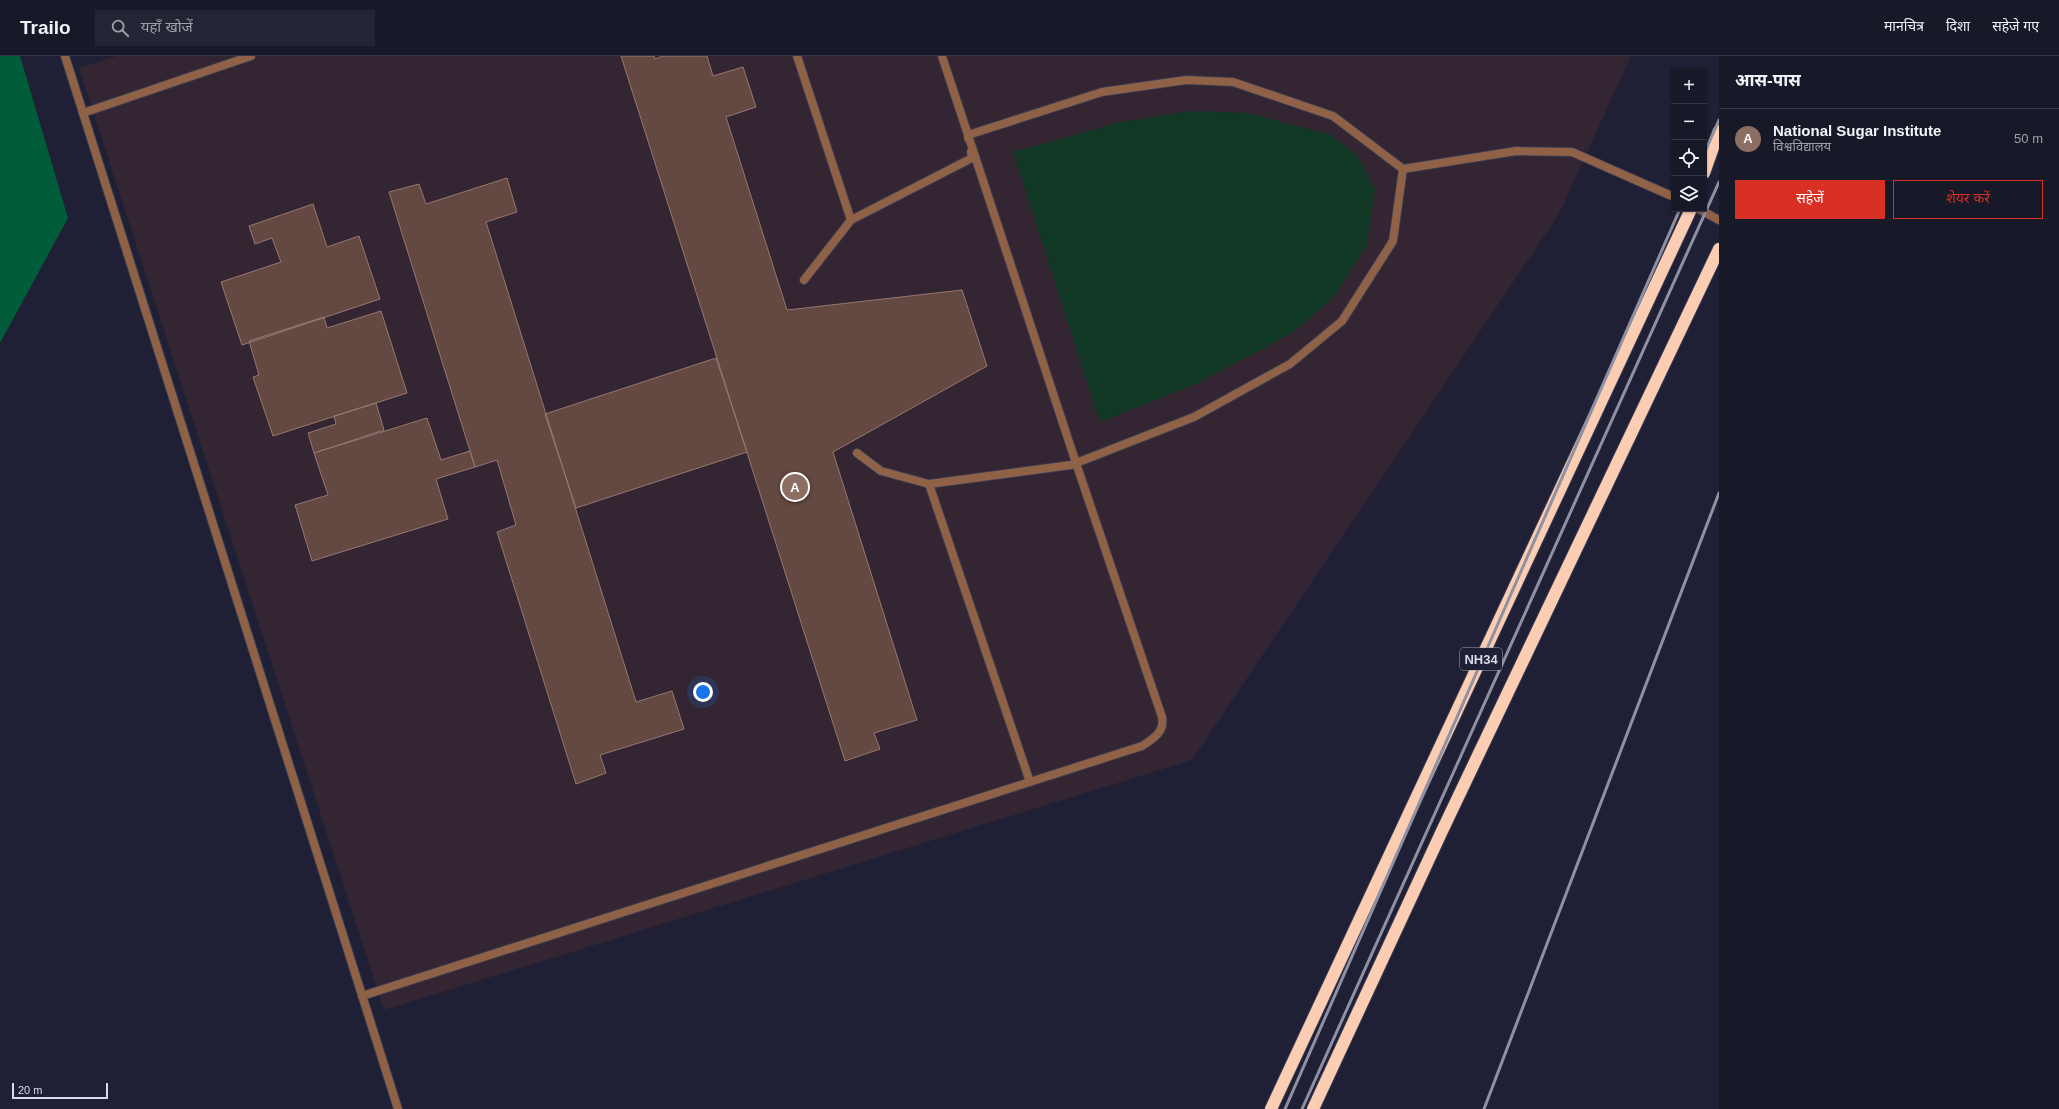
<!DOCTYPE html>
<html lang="hi">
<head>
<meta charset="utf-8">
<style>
	:root { --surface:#171828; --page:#242534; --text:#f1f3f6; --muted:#9ea0a8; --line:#363745; --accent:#d93025 }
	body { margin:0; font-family:Arial,"Noto Sans Devanagari",sans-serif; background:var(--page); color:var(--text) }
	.controls { position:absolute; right:12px; top:12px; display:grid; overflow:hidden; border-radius:0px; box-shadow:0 1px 3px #0004 }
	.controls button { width:36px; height:36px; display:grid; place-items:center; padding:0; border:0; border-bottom:1px solid var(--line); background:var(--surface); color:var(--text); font:20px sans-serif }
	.scale { position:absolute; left:12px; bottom:10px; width:96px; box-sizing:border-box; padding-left:4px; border:2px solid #d9dae9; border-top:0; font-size:11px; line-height:14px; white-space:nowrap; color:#d9dae9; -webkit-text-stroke:3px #1f2036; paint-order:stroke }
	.you { position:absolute; left:703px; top:636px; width:14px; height:14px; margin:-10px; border:3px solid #fff; border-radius:50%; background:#1a73e8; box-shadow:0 0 0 6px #1a73e833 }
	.badge { display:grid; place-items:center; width:26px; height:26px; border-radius:50%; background:var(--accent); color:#fff; font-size:13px; font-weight:700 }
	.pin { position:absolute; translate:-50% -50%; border:2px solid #fff; box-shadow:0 1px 4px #0006 }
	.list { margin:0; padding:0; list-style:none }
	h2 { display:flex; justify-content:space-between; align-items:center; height:52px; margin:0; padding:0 16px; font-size:17px }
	h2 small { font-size:13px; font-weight:400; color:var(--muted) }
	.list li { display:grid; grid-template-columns:26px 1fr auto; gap:12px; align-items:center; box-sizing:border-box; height:60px; padding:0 16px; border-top:1px solid var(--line) }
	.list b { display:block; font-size:15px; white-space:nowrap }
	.list p { margin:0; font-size:13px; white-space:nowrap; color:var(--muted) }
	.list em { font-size:13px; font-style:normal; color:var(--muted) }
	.actions { display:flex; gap:8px; padding:12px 16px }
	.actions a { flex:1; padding:9px 0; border:1px solid var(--accent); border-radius:0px; text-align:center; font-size:14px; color:var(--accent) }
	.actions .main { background:var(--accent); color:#fff }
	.icon { flex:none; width:22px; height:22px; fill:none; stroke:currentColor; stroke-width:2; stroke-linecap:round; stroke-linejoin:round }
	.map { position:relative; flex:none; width:1719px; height:1053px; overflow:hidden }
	header { display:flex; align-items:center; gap:24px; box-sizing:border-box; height:56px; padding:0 20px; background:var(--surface); border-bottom:1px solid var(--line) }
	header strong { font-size:19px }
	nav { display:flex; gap:22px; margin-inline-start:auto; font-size:14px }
	.search { width:280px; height:36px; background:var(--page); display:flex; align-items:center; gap:10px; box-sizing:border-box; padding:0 14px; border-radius:0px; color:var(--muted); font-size:15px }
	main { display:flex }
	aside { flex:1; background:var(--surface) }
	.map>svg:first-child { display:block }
	.education { fill:#332531 }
	.green { fill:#103824 }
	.forest { fill:#015d39 }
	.building { fill:#644842; stroke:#967871 }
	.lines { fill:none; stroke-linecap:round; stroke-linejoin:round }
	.lane-casing { stroke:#393a4f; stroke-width:10 }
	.street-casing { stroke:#393a4f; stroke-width:10 }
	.highway-casing { stroke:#393a4f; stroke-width:14 }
	.lane { stroke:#8f6247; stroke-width:8 }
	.street { stroke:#8f6247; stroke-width:8 }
	.highway { stroke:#fbceb3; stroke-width:12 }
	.rail { stroke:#8f90a2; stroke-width:3 }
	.labels { text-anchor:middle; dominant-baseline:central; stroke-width:4; stroke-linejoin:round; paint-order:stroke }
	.shield { fill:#1f2036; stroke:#a1a2b3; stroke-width:1 }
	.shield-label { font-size:13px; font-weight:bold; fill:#d9dae9 }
</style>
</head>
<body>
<header>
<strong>Trailo</strong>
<div class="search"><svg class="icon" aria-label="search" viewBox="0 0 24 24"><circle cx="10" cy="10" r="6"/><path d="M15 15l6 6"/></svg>यहाँ खोजें</div>
<nav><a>मानचित्र</a><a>दिशा</a><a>सहेजे गए</a></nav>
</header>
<main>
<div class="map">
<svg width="1719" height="1053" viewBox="0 0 1719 1053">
	<rect width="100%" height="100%" fill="#1f2036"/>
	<path class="education" d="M117,0h1514l-72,158 -367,546 -808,250 -305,-942z"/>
	<path class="green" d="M1192,55l55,2 82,21 28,21 18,34 -8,56 -34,53 -39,34 -98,52 -96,38 -87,-270 108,-30z"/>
	<path class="forest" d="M0,0h20l48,162 -68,125z"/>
	<path class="building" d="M621,0h33l1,3 8,-3h44l6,20 30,-9 13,40 -30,10 61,193 175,-20 25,76 -154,86 84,268 -43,13 6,16 -35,12z
		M507,122l10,34 -31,10 150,480 36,-11 12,38 -84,26 6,18 -30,11 -79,-252 19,-7 -19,-65 -22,7 -86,-275 30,-8 7,20z
		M313,148l14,43 32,-11 21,63 -138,46 -21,-63 60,-20 -9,-24 -17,6 -6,-18z
		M381,255l26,82 -134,43 -20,-59 6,-2 -10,-34 75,-24 3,11z
		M716,302l31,94 -171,56 -31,-94z
		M376,347l8,27 -70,23 -6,-20 28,-9 -2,-8z
		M427,362l14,42 29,-9 5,16 -39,12 12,40 -136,42 -17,-56 33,-10 -14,-42z"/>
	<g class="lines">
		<defs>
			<path id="lane" d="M797,0l54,164
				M83,57l168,-57
				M1403,113l113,-18 56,1 102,45
				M1699,153l20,11
				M804,224l47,-60 121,-62 -1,-6
				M857,397l24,18 48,13 142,-19 123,-48 96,-53 52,-43 51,-80 10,-72 -70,-53 -100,-34 -47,-2 -84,12 -134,43v3
				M929,428l101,298
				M362,940l780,-250c11,-7 23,-14 20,-29l-86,-254 -134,-407"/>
			<path id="street" d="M65,0l333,1053"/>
			<path id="highway" d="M1704,117l15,-42
				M1271,1053l420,-900
				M1313,1053l129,-278 277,-582"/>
		</defs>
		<use href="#lane" class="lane-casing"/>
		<use href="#street" class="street-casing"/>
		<use href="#highway" class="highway-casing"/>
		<use href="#lane" class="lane"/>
		<use href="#street" class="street"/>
		<use href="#highway" class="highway"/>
		<path class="rail" d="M1704,98l15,-34
			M1285,1053l395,-900
			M1302,1053l417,-927
			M1484,1053l235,-616"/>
	</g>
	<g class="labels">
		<rect class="shield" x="1460" y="592" width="42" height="22" rx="3"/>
		<g class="shield-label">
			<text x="1481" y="603">NH34</text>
		</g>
	</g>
</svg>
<div class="controls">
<button>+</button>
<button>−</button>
<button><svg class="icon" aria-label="locate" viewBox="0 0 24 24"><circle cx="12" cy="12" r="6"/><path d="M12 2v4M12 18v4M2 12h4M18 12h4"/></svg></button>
<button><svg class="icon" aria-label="layers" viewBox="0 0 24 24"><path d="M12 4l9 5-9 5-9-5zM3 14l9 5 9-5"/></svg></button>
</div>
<div class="scale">20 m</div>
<div class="you"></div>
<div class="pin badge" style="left:795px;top:431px;background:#8d6e63">A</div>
</div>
<aside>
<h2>आस-पास<small></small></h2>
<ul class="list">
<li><span class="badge" style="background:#8d6e63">A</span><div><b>National Sugar Institute</b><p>विश्वविद्यालय</p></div><em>50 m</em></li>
</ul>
<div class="actions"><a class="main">सहेजें</a><a>शेयर करें</a></div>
</aside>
</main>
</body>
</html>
